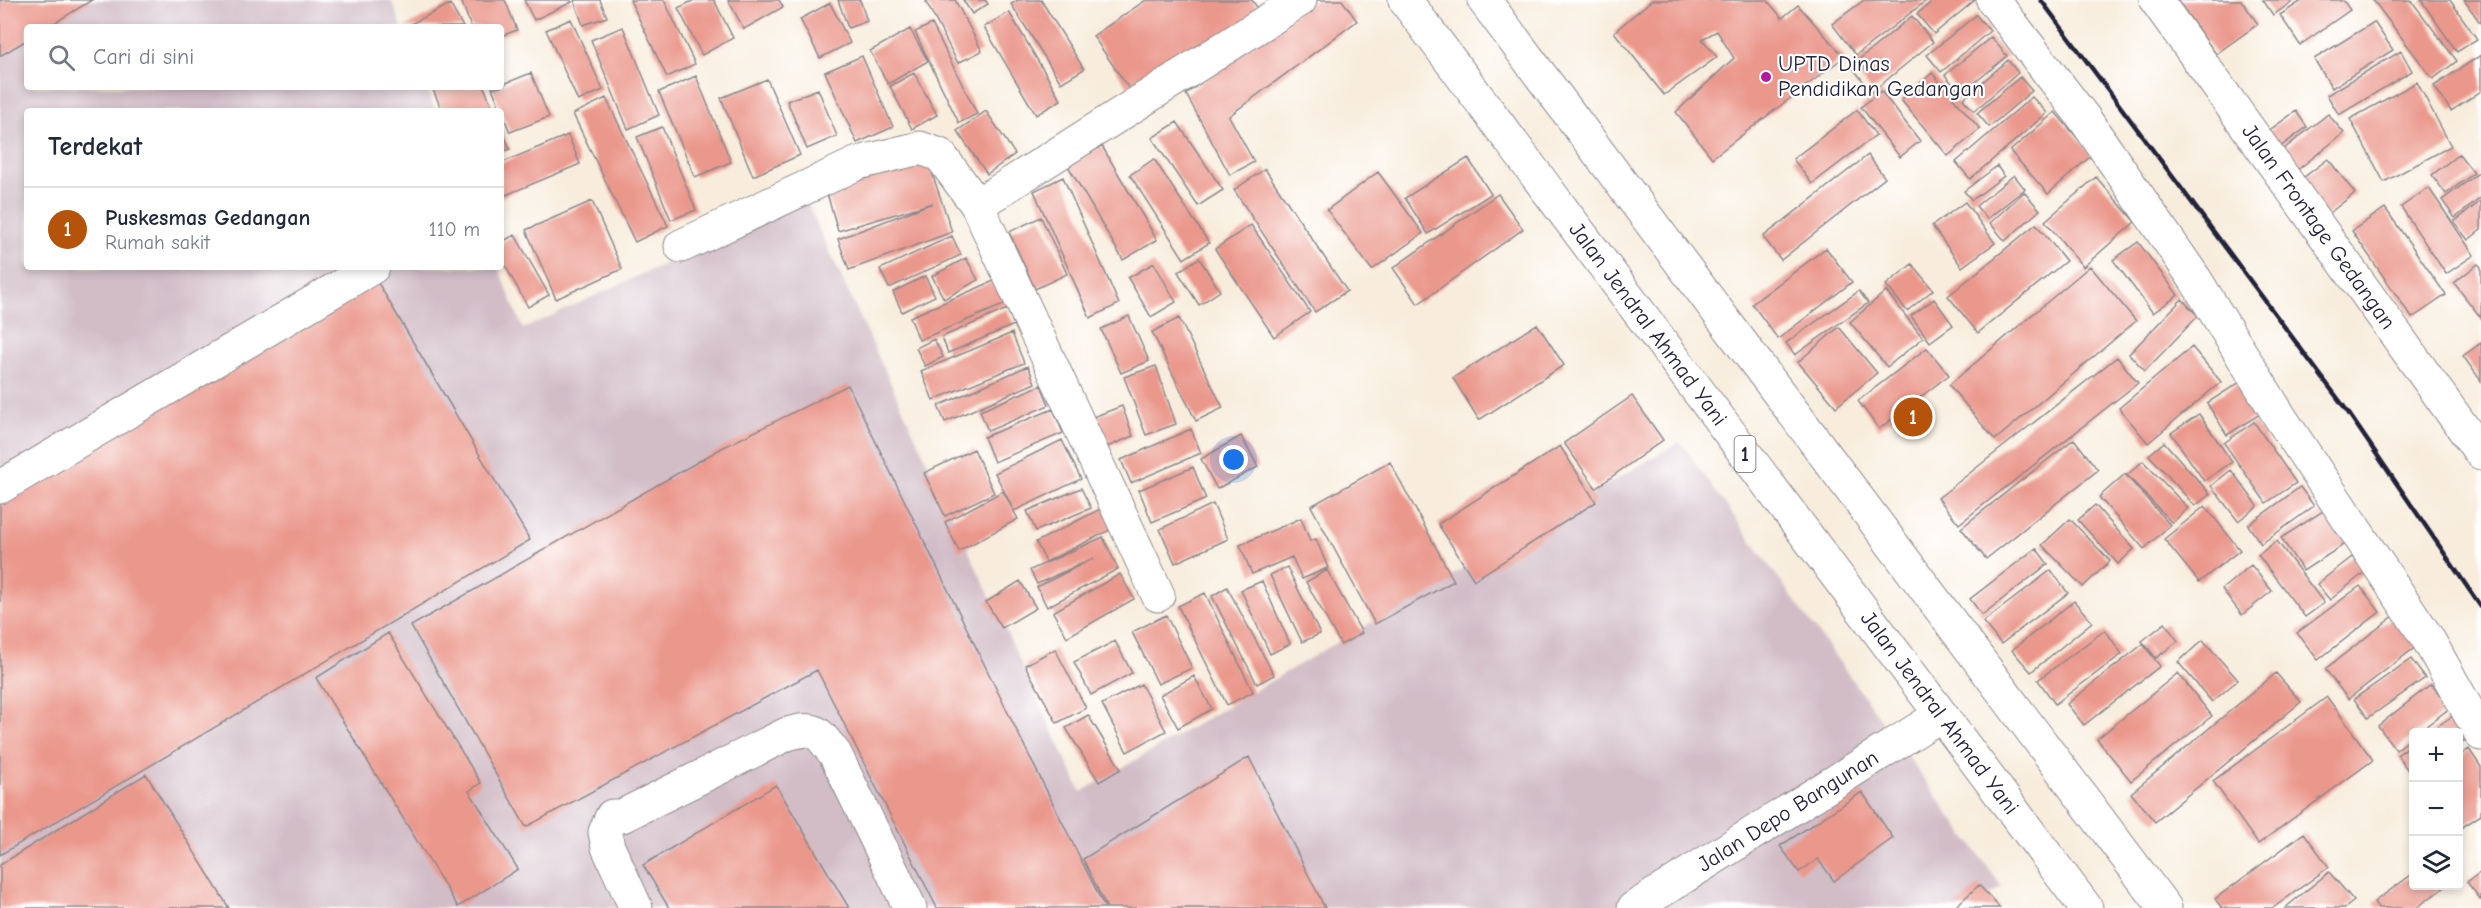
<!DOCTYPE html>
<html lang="id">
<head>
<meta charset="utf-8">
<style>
	:root { --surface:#fff; --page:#f2f2f3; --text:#1f2937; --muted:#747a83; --line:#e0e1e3; --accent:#b45309 }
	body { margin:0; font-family:"Comic Neue",sans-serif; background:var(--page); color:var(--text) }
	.controls { position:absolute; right:18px; bottom:18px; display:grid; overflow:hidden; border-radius:6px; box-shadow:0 3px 9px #0003 }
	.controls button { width:54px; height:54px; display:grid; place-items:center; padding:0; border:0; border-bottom:2px solid var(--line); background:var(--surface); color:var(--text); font:30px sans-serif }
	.you { position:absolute; left:1234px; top:460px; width:21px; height:21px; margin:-15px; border:4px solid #fff; border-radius:50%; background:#1a73e8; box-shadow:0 0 0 9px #1a73e833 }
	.badge { display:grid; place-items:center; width:39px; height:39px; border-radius:50%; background:var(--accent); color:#fff; font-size:20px; font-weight:700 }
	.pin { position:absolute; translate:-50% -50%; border:3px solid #fff; box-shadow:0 2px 6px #0006 }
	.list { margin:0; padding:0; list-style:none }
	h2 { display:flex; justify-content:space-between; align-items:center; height:78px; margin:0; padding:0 24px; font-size:26px }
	h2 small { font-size:20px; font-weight:400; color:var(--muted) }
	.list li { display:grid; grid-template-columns:39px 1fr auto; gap:18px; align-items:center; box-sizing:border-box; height:84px; padding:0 24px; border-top:2px solid var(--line) }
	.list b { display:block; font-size:22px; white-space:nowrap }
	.list p { margin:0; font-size:20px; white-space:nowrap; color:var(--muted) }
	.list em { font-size:20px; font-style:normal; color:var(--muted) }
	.icon { flex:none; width:33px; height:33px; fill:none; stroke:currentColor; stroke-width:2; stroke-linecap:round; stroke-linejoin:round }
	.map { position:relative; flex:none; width:2481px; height:908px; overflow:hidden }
	.search { position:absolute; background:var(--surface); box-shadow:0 3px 9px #0003; left:24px; top:24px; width:480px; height:66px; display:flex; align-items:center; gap:15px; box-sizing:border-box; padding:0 21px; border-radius:6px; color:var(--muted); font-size:22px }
	.panel { position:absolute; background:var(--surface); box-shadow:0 3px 9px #0003; left:24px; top:108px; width:480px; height:162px; border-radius:6px }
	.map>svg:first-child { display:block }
	.industrial { fill:#d2bdc7 }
	.building { fill:#eb988c }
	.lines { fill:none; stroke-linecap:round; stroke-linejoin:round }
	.minor-casing { stroke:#8d888c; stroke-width:35 }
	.highway-casing { stroke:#8d888c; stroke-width:35 }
	.minor { stroke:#fff; stroke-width:33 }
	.highway { stroke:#fff; stroke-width:33 }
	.rail { stroke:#22223b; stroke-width:4.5 }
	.poi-dot { fill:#b5179e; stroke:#fff; stroke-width:2 }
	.labels { text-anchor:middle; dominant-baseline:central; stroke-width:4.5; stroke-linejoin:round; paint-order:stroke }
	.shield { fill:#fff; stroke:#646476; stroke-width:1.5 }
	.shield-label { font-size:21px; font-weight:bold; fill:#22223b }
	.poi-label { font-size:22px; fill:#22223b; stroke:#fff; text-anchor:start }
	.street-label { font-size:22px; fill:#22223b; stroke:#fff }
</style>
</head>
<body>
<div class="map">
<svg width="2481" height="908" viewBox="0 0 2481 908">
	<rect width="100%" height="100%" fill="#fff"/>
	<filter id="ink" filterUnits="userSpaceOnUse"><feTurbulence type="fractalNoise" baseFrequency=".0167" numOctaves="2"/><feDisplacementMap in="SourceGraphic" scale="12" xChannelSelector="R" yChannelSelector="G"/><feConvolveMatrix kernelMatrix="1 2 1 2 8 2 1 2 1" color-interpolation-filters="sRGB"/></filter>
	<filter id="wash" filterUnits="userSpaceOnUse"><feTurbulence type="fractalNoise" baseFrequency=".008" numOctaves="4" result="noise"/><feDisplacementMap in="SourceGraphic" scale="24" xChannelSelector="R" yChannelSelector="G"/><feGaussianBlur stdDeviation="1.35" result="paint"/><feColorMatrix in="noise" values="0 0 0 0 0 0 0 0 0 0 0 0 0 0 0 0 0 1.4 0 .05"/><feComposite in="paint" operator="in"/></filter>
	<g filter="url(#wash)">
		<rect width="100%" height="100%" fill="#f8eddd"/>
		<path class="industrial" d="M0,0h391l11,27h-375v60h399l9,24h-408v156h471l25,62 282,-130 276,593 599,-350 322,445 -33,21h-1969z"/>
		<g id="blocks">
			<path class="building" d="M0,0h92l-44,27h-21v13l-27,16z
				M461,0h44l12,30 -16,6v-9h-30z
				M524,0h46l2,2 -38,18z
				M574,0h26l7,17 -24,8z
				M630,0h34l31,64 -28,13z
				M694,0h20l19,38 -31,17 -24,-47z
				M728,0h51l4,7 -39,22z
				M838,0h22l7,21 -19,7z
				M931,0h24l27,51 -24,12 -32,-61z
				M963,0h22l3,4 -16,10z
				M1018,0h23l43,69 -23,14 -50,-79z
				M1146,0h106l9,13 -125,86 -43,-63z
				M1313,0h29l15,21 -128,95 25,46 -24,13 -44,-81z
				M1652,0h115l15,18 16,-13 46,52 -132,101 -36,-46 58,-54 -17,-27 -15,8 15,18 -53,38 -50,-63z
				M1864,0h63l-71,55 -24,-31z
				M1934,0h41l-41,34 -17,-20z
				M2177,0h64l17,24 -42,30z
				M2263,0h32l-22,15z
				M2303,0h40l7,10 -50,35 -20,-30z
				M2373,0h38l46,61 -24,18z
				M2421,0h29l27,39 -20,13z
				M2464,0h17v24z
				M830,3l20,40 -30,15 -20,-39z
				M450,4l13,23h-58z
				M1009,12l52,88 -25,15 -52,-88z
				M1976,15l14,16 -49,41 -14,-17z
				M1912,16l21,26 -61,50 -21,-26z
				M571,19l32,71 -25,11 -32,-71z
				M2374,22l19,28 -61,38 -18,-29z
				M932,24l45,90 -18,9 -44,-91z
				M623,27l36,88 -31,14 -37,-89z
				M910,29l18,32 -40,23 -18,-33z
				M1991,37l16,19 -46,38 -16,-19z
				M2401,51l11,20 -73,44 -12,-20z
				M2481,55v36l-30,20 -17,-25z
				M862,56l31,71 -36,16 -32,-71z
				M2008,60l10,13 -44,38 -11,-12z
				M531,73l18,44 -39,15 -18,-44 9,-1v-2z
				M914,73l23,42 -25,14 -22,-43z
				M1932,73l48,56 -32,27 -47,-56z
				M696,76l35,86 -36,15 -36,-85z
				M2020,77l12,14 -43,36 -12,-14z
				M767,79l33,76 -47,21 -32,-78z
				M2417,82l34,64 -67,36 -34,-63z
				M432,87h52l10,24h-52z
				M818,89l19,47 -30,13 -20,-48z
				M1881,91l39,50 -20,16 -39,-50z
				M2032,97l15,16 -77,66 -14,-17z
				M606,98l62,128 -33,16 -62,-128z
				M1857,110l19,25 -64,49 -19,-25z
				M986,111l29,43 -28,20 -30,-43z
				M2296,111l11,16 -35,26 -12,-16z
				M2055,112l37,43 -44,39 -38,-43z
				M2328,114l16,19 -53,42 -16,-19z
				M1177,122l46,68 -25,16 -46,-68z
				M662,127l34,83 -25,10 -34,-83z
				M501,128l9,21 -9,3z
				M568,135l12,29 -79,33v-34z
				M1102,146l55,94 -34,20 -55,-94z
				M925,152l27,80 -103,38 -11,-31 95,-36 -95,28 -14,-48z
				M2459,154l15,19 -28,21 -14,-19z
				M1868,155l17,23 -104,82 -18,-23z
				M1468,158l23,36 -63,40 -23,-36z
				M1154,159l55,84 -25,16 -54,-84z
				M2328,159l27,34 -36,28 -28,-34z
				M1997,166l7,10 -32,24 -8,-9z
				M1265,169l82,122 -32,21 -81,-122z
				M1378,172l45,61 -51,37 -45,-60z
				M2480,172l1,26 -26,20 -13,-18z
				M2014,175l11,14 -38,30 -11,-13z
				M1063,177l56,127 -29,14 -56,-127z
				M2096,177l39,45 -52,45 -38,-46z
				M2429,188l45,67 -28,19 -45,-67z
				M2024,192l16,18 -35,31 -15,-18z
				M1498,194l25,35 -105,75 -25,-36z
				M592,201l30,68 -66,30 -30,-69z
				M2481,201v29l-13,10 -14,-18z
				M1965,202l30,41 -33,24 -30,-41z
				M2385,208l61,87 -34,23 -60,-87z
				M1041,217l26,57 -32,15 -26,-57z
				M2036,224l30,37 -88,72 -30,-37z
				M1251,225l59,87 -36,25 -59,-88z
				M515,235l34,60 -21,12 -27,-49v-16z
				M952,236l9,19 -72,33 -9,-19z
				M2138,242l40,53 -25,18 -40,-53z
				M1826,248l26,34 -74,57 -26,-35z
				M966,258l12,22 -34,19 -12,-23z
				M1199,258l21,33 -21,14 -21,-33z
				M1154,263l22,39 -25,15 -23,-39z
				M1912,264l21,26 -26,21 -21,-26z
				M2478,264l3,3v51l-27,-35z
				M2090,266l46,55 -141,119 -46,-55z
				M374,276l156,264 -530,315v-357z
				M925,276l10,20 -33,16 -9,-20z
				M1003,277l10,24 -94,39 -9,-23z
				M1859,291l9,12 -73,52 -9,-12z
				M1886,291l37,47 -36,29 -37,-45z
				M1934,299l19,26 -23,17 -19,-26z
				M2182,299l16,17 -53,55 -16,-17z
				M1007,309l7,16 -66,28 -6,-16z
				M1129,316l20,45 -28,12 -20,-44z
				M1179,318l44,90 -27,13 -44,-89z
				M1537,324l27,41 -85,55 -26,-42z
				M1839,327l38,46 -41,34 -38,-45z
				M1012,333l12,30 -91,37 -12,-29z
				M934,339l9,18 -18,9 -9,-18z
				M2481,343v38l-18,-25z
				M2192,347l29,35 -73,61 -29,-35z
				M1927,348l22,27 -70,54 -21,-28z
				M2117,357l21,26 -179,141 -21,-26z
				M1028,366l7,17 -90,39 -7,-16z
				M1156,366l20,58 -30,11 -22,-58z
				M2251,375l20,32 -44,28 -20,-32z
				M848,385l163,334 94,189h-168l-120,-238 -291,157 -115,-201 311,-178z
				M1041,385l8,20 -61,26 -8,-20z
				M1632,396l31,44 -67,48 -32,-45z
				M1122,406l11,30 -33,14 -12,-31z
				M1053,409l10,24 -69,29 -10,-25z
				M2199,414l33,48 -28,19 -33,-48z
				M2254,422l42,61 -30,20 -42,-60z
				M1191,429l10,24 -70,30 -10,-23z
				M1241,436l17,31 -41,22 -16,-30z
				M2074,439l24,31 -112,89 -25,-31z
				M1062,440l19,39 -67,32 -19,-38z
				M2164,442l46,52 -15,12 -46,-51z
				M1560,446l36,56 -122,78 -36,-56z
				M974,449l20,44 -49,23 -21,-43z
				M2143,461l45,47 -16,15 -45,-48z
				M1390,462l64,119 -79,43 -64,-118z
				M1193,467l13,32 -54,23 -13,-32z
				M2231,470l27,36 -20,15 -27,-35z
				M2125,474l45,51 -26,24 -45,-52z
				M2300,487l14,19 -53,38 -13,-19z
				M1081,488l10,20 -55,23 -9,-20z
				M1003,491l15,28 -59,32 -14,-29z
				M1213,504l15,35 -53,24 -15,-34z
				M2095,505l39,44 -16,15 -40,-44z
				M1106,506l10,21 -70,35 -10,-20z
				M2205,506l35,44 -41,32 -35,-43z
				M2326,509l22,33 -45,29 -22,-33z
				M1301,518l9,23 6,-2 12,29 -26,11 -10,-22 -40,17 -12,-29z
				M2070,519l40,42 -27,26 -41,-42z
				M1103,537l15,32 -71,38 -10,-20 57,-29 -57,26 -7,-14z
				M2277,541l47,62 -19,14 -47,-62z
				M2036,548l12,16 -66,51 -12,-16z
				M2352,557l13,15 -35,28 -13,-16z
				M2251,565l21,26 -30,24 -20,-26z
				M1287,567l33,67 -18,8 -32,-67z
				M1327,570l35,63 -21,12 -35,-63z
				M2051,570l17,23 -67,51 -18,-22z
				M1120,574l14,25 -67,38 -14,-25z
				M1020,581l16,27 -34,20 -16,-26z
				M1262,581l28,63 -20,10 -29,-64z
				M2360,586l20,26 -62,48 -21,-27z
				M1227,587l47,88 -17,9 -45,-88z
				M1205,593l48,99 -26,13 -49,-99z
				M2074,601l18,21 -61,50 -19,-22z
				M2399,612l23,30 -74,57 -23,-30z
				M1166,615l26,53 -34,16 -26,-52z
				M2165,623l13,18 -22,17 -14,-17z
				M2105,630l17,24 -67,50 -17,-24z
				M388,633l93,150 -12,8 49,78 -60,38 -142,-229z
				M2203,640l35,40 -26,22 -34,-40z
				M1115,641l17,32 -41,22 -17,-33z
				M2143,644l17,22 -76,59 -17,-21z
				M1055,649l31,59 -29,15 -32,-58z
				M2411,659l14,19 -57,40 -14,-19z
				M2178,673l34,43 -81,65 -34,-42z
				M2276,673l25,29 -146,120 -24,-29z
				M1194,676l18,33 -34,19 -18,-33z
				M1141,684l25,47 -39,21 -25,-48z
				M2431,684l19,24 -32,24h-4v4l-18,14 -18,-24z
				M2327,697l46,63 -115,84 -45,-63z
				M2457,713l15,22 -14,10v-13h-29z
				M1088,715l33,54 -22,13 -33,-54z
				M2414,743v36l-17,-24z
				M2469,749l12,18v48l-23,15v-73z
				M1249,757l76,151h-218l-24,-49z
				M146,774l83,134h-229v-43z
				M776,785l73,123h-180l-26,-43z
				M1862,792l31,46 -59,43 -16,-22 -19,13 -19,-26z
				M2304,833l25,34 -56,41h-51l-7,-9z
				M2329,872l25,29 -9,7h-60z
				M2481,872v28l-14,-18z
				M2414,873v13h32l-30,22h-38l-4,-6z
				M1979,885l21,23h-46z"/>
		</g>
	</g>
	<g filter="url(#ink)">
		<use href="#blocks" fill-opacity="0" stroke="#8d888c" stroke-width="1.5"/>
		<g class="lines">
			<defs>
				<g id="minor">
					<path d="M1993,0l91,118 111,161 85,138 148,222 53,95"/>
					<path id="s1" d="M2156,0l325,453"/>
					<path d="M681,246l177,-83 62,-15 20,7 37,50"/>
					<path d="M0,487l373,-220"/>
					<path d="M1158,595l-181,-390 323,-205"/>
					<path d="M636,908l-28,-61 -3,-15 7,-16h10l165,-82c31,-8 29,-3 48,20l75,154"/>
					<path id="s2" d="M1634,908l307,-193"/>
				</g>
				<g id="highway">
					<path id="s3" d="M1405,0l681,908"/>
					<path d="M1484,0l681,908"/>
				</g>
			</defs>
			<use href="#minor" class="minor-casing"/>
			<use href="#highway" class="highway-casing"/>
			<use href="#minor" class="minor"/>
			<use href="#highway" class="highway"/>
			<path class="rail" d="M2041,0l304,408 136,199"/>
		</g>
	</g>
	<circle class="poi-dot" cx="1766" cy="77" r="6"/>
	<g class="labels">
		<rect class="shield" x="1734.5" y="436" width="21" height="36" rx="4.5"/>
		<g class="shield-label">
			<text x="1745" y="454">1</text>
		</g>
		<g class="poi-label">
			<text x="1778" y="64">UPTD Dinas<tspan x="1778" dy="25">Pendidikan Gedangan</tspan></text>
		</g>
		<g class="street-label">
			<text stroke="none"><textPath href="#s1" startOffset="279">Jalan Frontage Gedangan</textPath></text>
			<text stroke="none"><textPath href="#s3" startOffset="405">Jalan Jendral Ahmad Yani</textPath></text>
			<text stroke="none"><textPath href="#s3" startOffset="891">Jalan Jendral Ahmad Yani</textPath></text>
			<text stroke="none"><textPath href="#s2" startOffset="182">Jalan Depo Bangunan</textPath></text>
		</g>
	</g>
</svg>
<div class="controls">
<button>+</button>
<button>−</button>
<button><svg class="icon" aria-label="layers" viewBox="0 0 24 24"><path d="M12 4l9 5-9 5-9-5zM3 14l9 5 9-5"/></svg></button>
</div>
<div class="you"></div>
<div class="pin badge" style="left:1913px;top:417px">1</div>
<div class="search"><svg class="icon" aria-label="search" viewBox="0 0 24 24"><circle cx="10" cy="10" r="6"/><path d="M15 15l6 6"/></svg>Cari di sini</div>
<section class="panel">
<h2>Terdekat<small></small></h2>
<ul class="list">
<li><span class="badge">1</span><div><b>Puskesmas Gedangan</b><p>Rumah sakit</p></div><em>110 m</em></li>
</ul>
</section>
</div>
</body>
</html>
